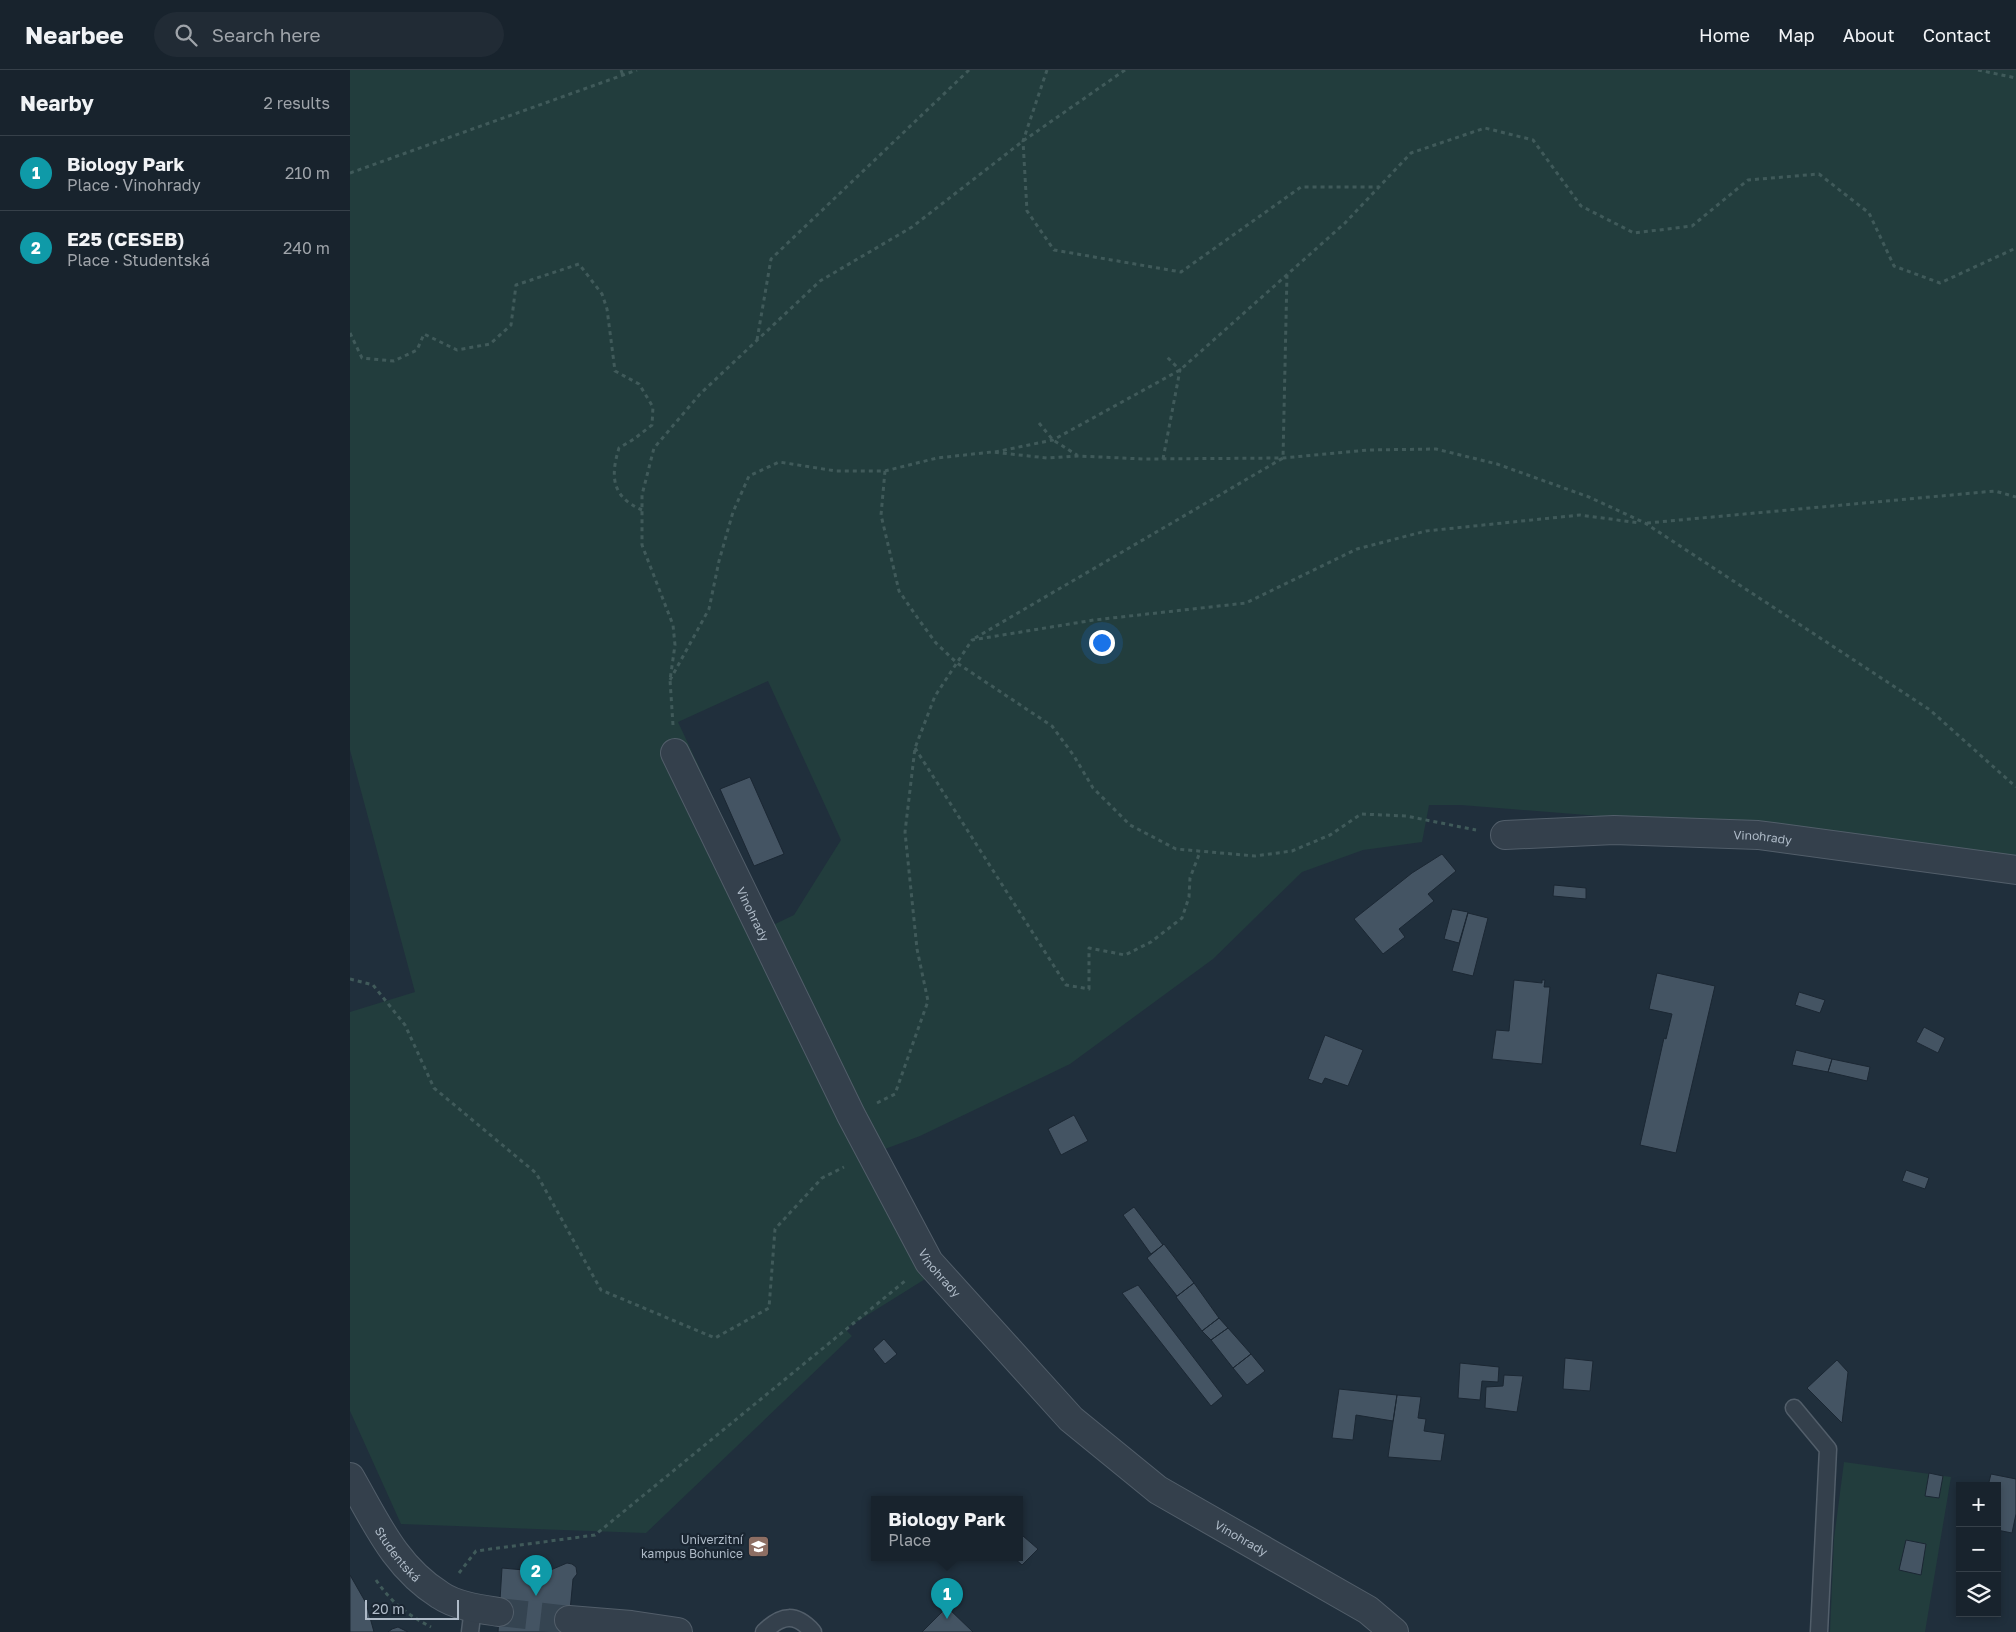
<!DOCTYPE html>
<html lang="en">
<head>
<meta charset="utf-8">
<style>
	:root { --surface:#18232d; --page:#212b35; --text:#f1f3f6; --muted:#9fa4aa; --line:#364049; --accent:#ea580c }
	body { margin:0; font-family:"Golos Text",sans-serif; background:var(--page); color:var(--text) }
	.controls { position:absolute; right:15px; bottom:15px; display:grid; overflow:hidden; border-radius:0px; box-shadow:0 2px 8px #0003 }
	.controls button { width:45px; height:45px; display:grid; place-items:center; padding:0; border:0; border-bottom:1px solid var(--line); background:var(--surface); color:var(--text); font:25px sans-serif }
	.scale { position:absolute; left:15px; bottom:12px; width:94px; box-sizing:border-box; padding-left:5px; border:2px solid #afbbc8; border-top:0; font-size:14px; line-height:18px; white-space:nowrap; color:#afbbc8; -webkit-text-stroke:4px #192531; paint-order:stroke }
	.you { position:absolute; left:751px; top:572px; width:18px; height:18px; margin:-12px; border:4px solid #fff; border-radius:50%; background:#1a73e8; box-shadow:0 0 0 8px #1a73e833 }
	.badge { display:grid; place-items:center; width:32px; height:32px; border-radius:50%; background:var(--accent); color:#fff; font-size:16px; font-weight:700 }
	.pin { position:absolute; translate:-50% -41px; filter:drop-shadow(0 1px 2px #0008) }
	.pin::after { content:''; position:absolute; top:26px; width:18px; height:15px; background:inherit; clip-path:polygon(0 0,100% 0,50% 100%) }
	.popup { position:absolute; left:521px; top:1426px; width:152px; height:65px; box-sizing:border-box; display:grid; place-content:center; border-radius:0px; background:var(--surface); filter:drop-shadow(0 1px 4px #0005); font-size:16px; white-space:nowrap; color:var(--muted) }
	.popup b { font-size:19px; color:var(--text) }
	.popup::after { content:''; position:absolute; left:50%; top:100%; margin-left:-10px; border:10px solid transparent; border-top-color:var(--surface) }
	.list { margin:0; padding:0; list-style:none }
	h2 { display:flex; justify-content:space-between; align-items:center; height:65px; margin:0; padding:0 20px; font-size:21px }
	h2 small { font-size:16px; font-weight:400; color:var(--muted) }
	.list li { display:grid; grid-template-columns:32px 1fr auto; gap:15px; align-items:center; box-sizing:border-box; height:75px; padding:0 20px; border-top:1px solid var(--line) }
	.list b { display:block; font-size:19px; white-space:nowrap }
	.list p { margin:0; font-size:16px; white-space:nowrap; color:var(--muted) }
	.list em { font-size:16px; font-style:normal; color:var(--muted) }
	.icon { flex:none; width:28px; height:28px; fill:none; stroke:currentColor; stroke-width:2; stroke-linecap:round; stroke-linejoin:round }
	.map { position:relative; flex:none; width:1666px; height:1562px; overflow:hidden }
	header { display:flex; align-items:center; gap:30px; box-sizing:border-box; height:70px; padding:0 25px; background:var(--surface); border-bottom:1px solid var(--line) }
	header strong { font-size:24px }
	nav { display:flex; gap:28px; margin-inline-start:auto; font-size:18px }
	.search { width:350px; height:45px; background:var(--page); display:flex; align-items:center; gap:12px; box-sizing:border-box; padding:0 18px; border-radius:28px; color:var(--muted); font-size:19px }
	main { display:flex }
	aside { flex:1; background:var(--surface) }
	.map>svg:first-child { display:block }
	.green { fill:#223d3d; fill-rule:evenodd }
	.building { fill:#445463; stroke:#1b2733 }
	.lines { fill:none; stroke-linecap:round; stroke-linejoin:round }
	.minor-tunnel { stroke:#354451; stroke-width:28; stroke-dasharray:28 14; stroke-linecap:butt }
	.service-casing { stroke:#525e6a; stroke-width:19 }
	.minor-casing { stroke:#525e6a; stroke-width:30 }
	.path { stroke:#405a5a; stroke-width:3; stroke-dasharray:4 4; stroke-linecap:butt }
	.service { stroke:#34404c; stroke-width:16 }
	.minor { stroke:#34404c; stroke-width:28 }
	.labels { text-anchor:middle; dominant-baseline:central; stroke-width:4.5; stroke-linejoin:round; paint-order:stroke }
	.street-label { font-size:12px; fill:#afbbc8; stroke:#192531 }
	.poi-label { font-size:12px; fill:#afbbc8; stroke:#192531; text-anchor:end }
</style>
</head>
<body>
<header>
<strong>Nearbee</strong>
<div class="search"><svg class="icon" aria-label="search" viewBox="0 0 24 24"><circle cx="10" cy="10" r="6"/><path d="M15 15l6 6"/></svg>Search here</div>
<nav><a>Home</a><a>Map</a><a>About</a><a>Contact</a></nav>
</header>
<main>
<aside>
<h2>Nearby<small>2 results</small></h2>
<ul class="list">
<li><span class="badge" style="background:#0f9aa8">1</span><div><b>Biology Park</b><p>Place · Vinohrady</p></div><em>210 m</em></li>
<li><span class="badge" style="background:#0f9aa8">2</span><div><b>E25 (CESEB)</b><p>Place · Studentská</p></div><em>240 m</em></li>
</ul>
</aside>
<div class="map">
<svg width="1666" height="1562" viewBox="0 0 1666 1562">
	<rect width="100%" height="100%" fill="#202f3c"/>
	<path class="green" d="M0,0h1666v792l-254,-33 -301,-24h-32l-7,37 -59,8 -61,22 -89,87 -143,105 -150,72 -62,23 37,68 35,49 -85,53 7,7 -206,197 -245,-9 -51,-113v-399l65,-20 -65,-242zM418,611l73,159 -47,75 -21,10 -95,-203z
		M1494,1392l107,15 -26,155h-95l4,-93z"/>
	<path class="building" d="M400,707l34,77 -30,12 -34,-77z
		M1092,784l14,17 -28,23 6,7 -35,28 6,8 -22,17 -29,-35 58,-46z
		M1204,815l32,3v11l-33,-3z
		M1102,839l16,3 -9,31 -15,-4z
		M1118,843l20,5 -15,58 -21,-5z
		M1307,903l58,13 -39,167 -36,-8 24,-107 2,1 6,-25 -23,-5z
		M1164,910l28,3v-3h3l-1,7h6l-8,77 -50,-5 4,-29 13,1z
		M1449,922l26,8 -5,13 -25,-8z
		M1574,957l21,11 -7,15 -22,-11z
		M975,965l38,15 -15,36 -23,-8 -3,6 -14,-5z
		M1446,980l36,9 -4,13 -36,-7z
		M1482,989l38,8 -3,14 -39,-9z
		M724,1045l14,26 -27,14 -13,-26z
		M1556,1100l23,8 -4,11 -23,-8z
		M784,1137l29,38 -12,9 -28,-39z
		M814,1174l30,39 -17,13 -30,-38z
		M844,1213l25,35 -17,13 -26,-34z
		M788,1215l85,111 -12,10 -89,-113z
		M869,1248l9,10 -17,12 -9,-9z
		M878,1258l23,26 -18,14 -22,-28z
		M534,1269l13,15 -12,10 -12,-15z
		M901,1284l14,17 -18,14 -14,-17z
		M1215,1288l28,3 -3,30 -27,-2z
		M1487,1290l11,12 -6,51 -35,-35z
		M1110,1293l39,4 -1,15 -16,-1 -2,19 -22,-2z
		M1154,1305l19,1 -6,36 -32,-4 1,-21 17,-1z
		M989,1319l58,6 -4,26 -37,-6 -3,25 -21,-2z
		M1047,1325l24,2 -3,21 8,1 -2,12 21,3 -4,27 -53,-4z
		M1579,1403l14,3 -4,22 -14,-2z
		M1641,1404l25,5v35l-4,19 -15,-3v-44h-9z
		M673,1466l15,13 -16,16 -8,-7h6v-18z
		M1556,1470l20,4 -5,31 -22,-5z
		M217,1493l5,1 4,3 1,7 -4,5 -5,53h-70l4,-64 44,4z
		M0,1505l16,28 8,29h-24z
		M597,1537l26,25h-51z
		M48,1557l10,5h-20l4,-3z"/>
	<g class="lines">
		<path class="minor-tunnel" d="M149,1542l70,8"/>
		<defs>
			<path id="service" d="M1444,1338l34,41 -9,183
				M120,1562l3,-24
				M414,1562c18,-18 32,-19 49,0"/>
			<g id="minor">
				<path id="s1" d="M325,683l176,362 78,147 142,157 87,71 210,120 26,22"/>
				<path id="s2" d="M1155,765l109,-5 144,5 258,35"/>
				<path id="s3" d="M0,1407c26,45 45,90 90,118 16,11 40,14 59,17"/>
				<path d="M219,1550l62,5 47,7"/>
			</g>
		</defs>
		<use href="#service" class="service-casing"/>
		<use href="#minor" class="minor-casing"/>
		<path class="path" d="M271,0l2,6
			M697,0l-24,71 4,70 27,39 127,22 120,-85h78
			M1628,0l38,8
			M0,103l287,-103
			M0,263l12,25 32,3 23,-11 7,-16 33,16 33,-6 21,-19 5,-40 63,-21 23,30 5,15 8,62 24,13 14,23 -1,18 -18,14 -15,9c-9,29 -7,49 23,62
			M407,270l14,-81 198,-189
			M689,353l14,17 24,15
			M645,382l58,-12 127,-70 165,-147 66,-70 74,-25 48,12 48,66 53,27 58,-7 56,-46 71,-6 50,39 25,53 46,17 76,-35
			M813,389l17,-89 -14,-14
			M535,401l-4,44 18,76 20,29 17,23 21,20 95,63 22,30 19,32 37,37 46,24 79,7 37,-5 38,-16 31,-21 45,2 70,14
			M1297,453l348,-32 21,6
			M625,568l308,-180 4,-184
			M320,610l39,-71 10,-48 14,-49 16,-36 30,-14 57,9h49l52,-13 55,-6 55,6 31,-2 66,3 139,-1 85,-8 68,-1 61,15 92,33 56,26 285,187 86,77
			M323,655l-3,-45 5,-35 -2,-20 -31,-80v-50l12,-47 46,-54 120,-113 92,-54 111,-86 102,-71
			M565,678l151,237 23,4v-41l36,7 26,-13 31,-24 7,-21 1,-19 10,-26
			M0,909l23,6 32,40 29,63 102,85 65,117 114,48 54,-30 6,-79 47,-51 22,-11
			M527,1033l18,-9 33,-93 -11,-52 -12,-117 10,-84 20,-52 37,-56 122,-20 152,-17 111,-54 69,-18 154,-16 60,8
			M109,1503l17,-22 119,-16 310,-254
			M26,1510c15,22 30,34 55,47"/>
		<use href="#service" class="service"/>
		<use href="#minor" class="minor"/>
	</g>
	<defs>
		<symbol id="university-square" viewBox="-11 -11 22 22"><rect x="-9" y="-9" width="18" height="18" rx="4" fill="#8d6e63" stroke="#192531"/><path d="M0-5L7-2L0 1L-7-2ZM-4 1L0 2.5L4 1V4Q0 6-4 4Z" fill="#fff"/></symbol>
	</defs>
	<g fill-rule="evenodd">
		<use href="#university-square" x="396" y="1464" width="25" height="25"/>
	</g>
	<g class="labels">
		<g class="street-label">
			<text stroke="none"><textPath href="#s2" startOffset="258">Vinohrady</textPath></text>
			<text stroke="none"><textPath href="#s1" startOffset="179">Vinohrady</textPath></text>
			<text stroke="none"><textPath href="#s1" startOffset="584">Vinohrady</textPath></text>
			<text stroke="none"><textPath href="#s1" startOffset="989">Vinohrady</textPath></text>
			<text stroke="none"><textPath href="#s3" startOffset="91">Studentská</textPath></text>
		</g>
		<g class="poi-label">
			<text x="393" y="1469">Univerzitní<tspan x="393" dy="14">kampus Bohunice</tspan></text>
		</g>
	</g>
</svg>
<div class="controls">
<button>+</button>
<button>−</button>
<button><svg class="icon" aria-label="layers" viewBox="0 0 24 24"><path d="M12 4l9 5-9 5-9-5zM3 14l9 5 9-5"/></svg></button>
</div>
<div class="scale">20 m</div>
<div class="you"></div>
<div class="pin badge" style="left:597px;top:1549px;background:#0f9aa8">1</div>
<div class="popup"><b>Biology Park</b>Place</div>
<div class="pin badge" style="left:186px;top:1526px;background:#0f9aa8">2</div>
</div>
</main>
</body>
</html>
